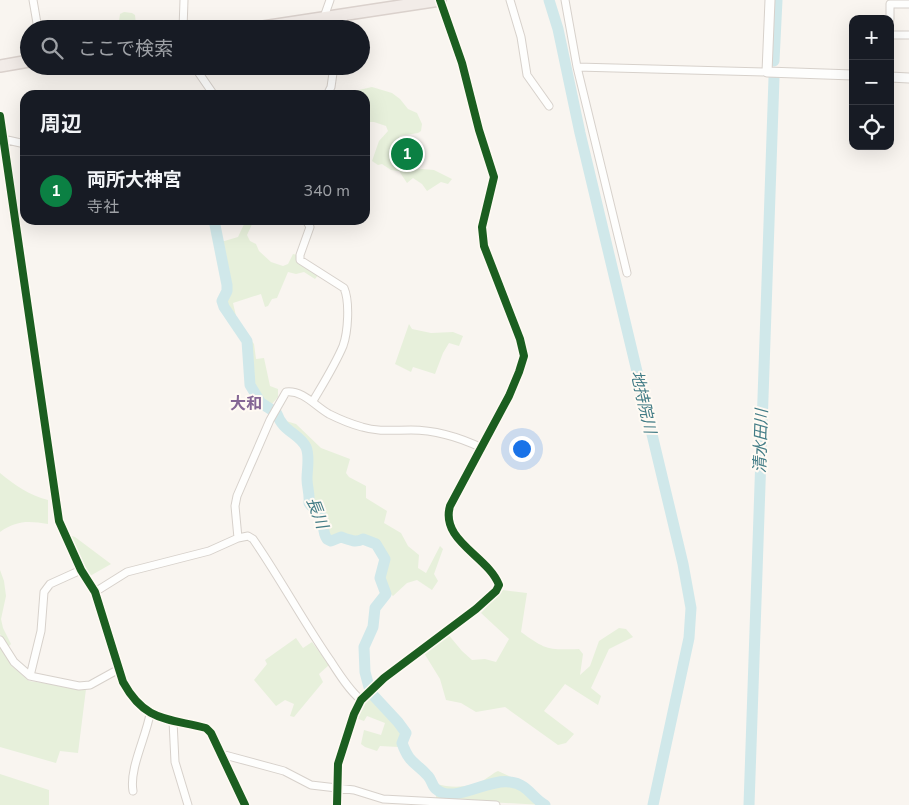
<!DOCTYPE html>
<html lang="ja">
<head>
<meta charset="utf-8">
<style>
	:root { --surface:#171b24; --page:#242831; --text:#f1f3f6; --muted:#9ea1a6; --line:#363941; --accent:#0b8043 }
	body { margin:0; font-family:"Nunito Sans","Noto Sans JP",sans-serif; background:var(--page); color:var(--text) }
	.controls { position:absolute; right:15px; top:15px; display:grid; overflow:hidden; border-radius:10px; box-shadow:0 5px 20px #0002 }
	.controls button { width:45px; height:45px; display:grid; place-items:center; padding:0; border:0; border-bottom:1px solid var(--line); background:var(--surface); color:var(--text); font:25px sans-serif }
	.you { position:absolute; left:521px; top:448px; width:18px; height:18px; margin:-12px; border:4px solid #fff; border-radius:50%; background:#1a73e8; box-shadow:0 0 0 8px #1a73e833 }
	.badge { display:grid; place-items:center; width:32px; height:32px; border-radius:50%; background:var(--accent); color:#fff; font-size:16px; font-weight:700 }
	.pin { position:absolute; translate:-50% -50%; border:2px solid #fff; box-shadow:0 1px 5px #0006 }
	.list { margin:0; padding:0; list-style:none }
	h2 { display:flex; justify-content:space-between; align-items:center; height:65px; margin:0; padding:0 20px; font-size:21px }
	h2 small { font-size:16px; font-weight:400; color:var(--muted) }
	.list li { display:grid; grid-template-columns:32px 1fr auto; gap:15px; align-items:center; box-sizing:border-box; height:70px; padding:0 20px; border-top:1px solid var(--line) }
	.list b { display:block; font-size:19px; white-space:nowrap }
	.list p { margin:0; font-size:16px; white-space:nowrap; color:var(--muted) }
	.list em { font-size:16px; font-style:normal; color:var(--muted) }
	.icon { flex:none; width:28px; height:28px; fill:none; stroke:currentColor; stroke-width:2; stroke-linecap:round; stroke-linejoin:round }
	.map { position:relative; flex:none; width:909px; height:805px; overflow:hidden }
	.search { position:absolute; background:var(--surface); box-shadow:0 5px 20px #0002; left:20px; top:20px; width:350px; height:55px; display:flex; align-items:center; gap:12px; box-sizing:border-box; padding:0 18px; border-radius:28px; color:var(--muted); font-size:19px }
	.panel { position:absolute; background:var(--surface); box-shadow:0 5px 20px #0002; left:20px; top:90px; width:350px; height:135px; border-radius:15px }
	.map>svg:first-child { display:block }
	.green { fill:#e7f0db }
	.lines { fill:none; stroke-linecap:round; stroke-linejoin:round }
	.river { stroke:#d0e8ea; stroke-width:11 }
	.minor-casing { stroke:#d7d1cb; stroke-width:9 }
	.tertiary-casing { stroke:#d7d1cb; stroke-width:11 }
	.trunk-casing { stroke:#dad1cc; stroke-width:14 }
	.minor { stroke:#fefefd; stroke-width:7 }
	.tertiary { stroke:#fefefd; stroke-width:9 }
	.trunk { stroke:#f2ece8; stroke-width:11 }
	.cycleway-casing { stroke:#fffaf3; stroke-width:11 }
	.cycleway { stroke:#1b5e20; stroke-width:8 }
	.labels { text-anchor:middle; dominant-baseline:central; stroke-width:4; stroke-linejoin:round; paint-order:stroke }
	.water-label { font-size:16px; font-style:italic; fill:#437c86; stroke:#fffaf3 }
	.neighbourhood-label { font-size:16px; font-weight:bold; fill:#846695; stroke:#fffaf3 }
</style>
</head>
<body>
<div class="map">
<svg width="909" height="805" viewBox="0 0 909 805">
	<rect width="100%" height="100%" fill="#f9f5f0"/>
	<path class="green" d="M124,12l8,1 3,2 1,10 -2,3 -13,-2 -2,-5 1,-7z
		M372,87l20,6 8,6 8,10 9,4 5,11 -1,7 -3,2 -18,3 -8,15 1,5 10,6 7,6 24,2 18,9 -4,5 -7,-2 -14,9 -5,-7 -9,-6 -6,5 -8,-12 -8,-1 -9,-6 -4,1 -6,-4 7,-20 9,-10 -2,-5 -12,-4h-9v-27h-33l18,-3z
		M246,220h8l-7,15 3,6 6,3 3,7 12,11 12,4 5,-2 5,-10 4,1 22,19 -4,5 -11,-7 -8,2 -8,-2 -11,26 -5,1 -4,7 -3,1 -4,-13 -28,9 4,17 17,24 2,15 8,-1 6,28 8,3v8l-6,7 -4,1c-23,-14 -14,-41 -19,-62 -2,-6 -19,-30 -24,-38v-4l5,-18 -9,-41 17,-5z
		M409,324l3,5 19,4 22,-1 10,4 -4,10 -10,-3 -6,10 -8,21 -22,-7 -2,5 -16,-8z
		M286,421l10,3 25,24 29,11 -4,14 3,4 17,9v12l21,13 -3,12 17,10 7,13 11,9 -1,13 8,5 14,-27 3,3 -9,25 4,7 -6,9 -15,-10 -10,3 -14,13 -5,-5 -6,-13 5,-19 -6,-14 -6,-5 -13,-3 -5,2 -17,-4 -7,3 -7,-4 -3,-20 -10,-9 -4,-27v-30l-3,-7 -21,-15z
		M0,473c16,13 29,22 48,27v24c-19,-3 -31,-4 -48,8z
		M72,536l3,1 36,27 -21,12 -19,-37z
		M0,570l4,11 2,15 -5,23 2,9 8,16 -3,3 -8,-13z
		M503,590l24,3 -6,39c25,18 27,18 58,17l4,5 -3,21 10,-9 9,-25 20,-13 7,1 7,8 -24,12 -18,39 10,8 -3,9 -33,-21 -21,27 30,23 -8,9 -8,2 -53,-38 -29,5 -15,-9 -15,-3 -6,-21 -16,-26 23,-20 15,18 10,9 13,-1 11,3 13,-23 -28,-26z
		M296,638l7,10 9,-6 17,23 -10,9 4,8 -29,35 -4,-1 4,-12 -9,-4 -9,6 -22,-26 13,-16 -2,-4z
		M0,647l12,19 17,15 57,8 -8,64 -18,-2 -4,12 -56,-16z
		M369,695l33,36 -4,16 -18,-1 -3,5 -12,-4 -4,-3 3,-14 17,5 4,-12 -18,-7 -3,5 -8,-3 1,-6z
		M498,771l30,14 16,18 -1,2 -107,-6v-15c16,4 33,4 48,-4 5,-3 9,-7 14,-9z
		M0,774l49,16v15h-49z"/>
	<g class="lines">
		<path class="river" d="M549,0l9,29 22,104 103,431 8,44 -2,30 -36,167
			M774,61l3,-61
			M214,220l13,65v6l-5,10 2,6 23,34 3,44 11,18 11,7
			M277,414c6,18 22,19 29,33 4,9 1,22 1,32 0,8 3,15 2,24 3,5 9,7 12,12 5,8 0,16 6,24l4,2 10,-4c8,3 15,6 22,2l13,5 9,15 -5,19 6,16 -11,14 -2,19 -9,20 1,25 4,15
			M372,694l26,28 8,11 -4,10c8,22 13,18 26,33 4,4 4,10 8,13 17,16 52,-11 74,-7 18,2 21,15 35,23
			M749,805l25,-727"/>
		<defs>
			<path id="minor" d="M33,0l5,29
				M510,0l11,37 6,38 22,31
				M565,0l12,67 50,206
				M324,17l6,-17
				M890,19v-15h19
				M183,29l1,-29
				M341,29l3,-14
				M890,35h19
				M194,66l20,29
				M577,67l190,5
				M327,95l4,-8 3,-21
				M0,116l59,405 22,49 14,22 28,90c22,40 44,36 83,46l5,5 34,72
				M3,139l22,5
				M306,220l4,7 -10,28v5l44,28c6,14 4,44 -1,58 -8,19 -20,38 -30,55
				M238,538l-3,-32 2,-10 33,-76 16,-28c17,-2 29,14 43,22 10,5 22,10 33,13 16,5 32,3 49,3 24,0 50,8 71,18
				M95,592l32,-20 82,-21 29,-13 10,-2 5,3c27,39 50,82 77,121 9,14 19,30 31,40
				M0,640l14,22 16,14 49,10 11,-1 29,-16
				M30,676l11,-45 3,-39 6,-8 31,-14
				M173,721l2,41 13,43
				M221,754l63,17 27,14 43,5 29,9 113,6
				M133,791c-4,-22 13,-54 17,-77
				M337,805l1,-41 16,-50 7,-14 23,-22 92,-69 20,-18 3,-6c-11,-29 -59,-44 -49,-79l59,-110 10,-24 5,-16 -4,-17 -36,-93 -2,-19 12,-50 -15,-47 -17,-67 -22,-63"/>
			<path id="tertiary" d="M770,0l-3,72 86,3
				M890,77l19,1"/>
			<path id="trunk" d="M249,29l191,-29
				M0,66l29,-5"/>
		</defs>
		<use href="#minor" class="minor-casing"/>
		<use href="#tertiary" class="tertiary-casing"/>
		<use href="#trunk" class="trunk-casing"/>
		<use href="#minor" class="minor"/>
		<use href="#tertiary" class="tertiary"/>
		<use href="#trunk" class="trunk"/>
		<defs>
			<path id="cycleway" d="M0,116l59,405 22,49 14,22 28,90c22,40 44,36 83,46l5,5 34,72
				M337,805l1,-41 16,-50 7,-14 23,-22 92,-69 20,-18 3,-6c-11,-29 -59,-44 -49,-79l59,-110 10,-24 5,-16 -4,-17 -36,-93 -2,-19 12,-50 -15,-47 -17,-67 -22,-63"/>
		</defs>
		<use href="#cycleway" class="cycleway-casing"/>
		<use href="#cycleway" class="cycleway"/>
	</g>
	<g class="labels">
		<g class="water-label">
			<text transform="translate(643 402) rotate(77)">地持院川</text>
			<text transform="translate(761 441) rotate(-88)">清水田川</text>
			<text transform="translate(317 513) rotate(69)">長川</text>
		</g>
		<g class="neighbourhood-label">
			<text x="246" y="404">大和</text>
		</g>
	</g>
</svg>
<div class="controls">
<button>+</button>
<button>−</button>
<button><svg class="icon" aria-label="locate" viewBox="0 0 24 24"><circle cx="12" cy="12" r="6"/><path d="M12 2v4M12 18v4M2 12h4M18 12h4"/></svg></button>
</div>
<div class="you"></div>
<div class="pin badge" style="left:407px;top:154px">1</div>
<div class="search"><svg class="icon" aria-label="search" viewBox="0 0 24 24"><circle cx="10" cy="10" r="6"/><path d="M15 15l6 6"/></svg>ここで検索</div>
<section class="panel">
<h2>周辺<small></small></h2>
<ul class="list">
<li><span class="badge">1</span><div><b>両所大神宮</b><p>寺社</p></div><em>340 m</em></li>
</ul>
</section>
</div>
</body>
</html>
